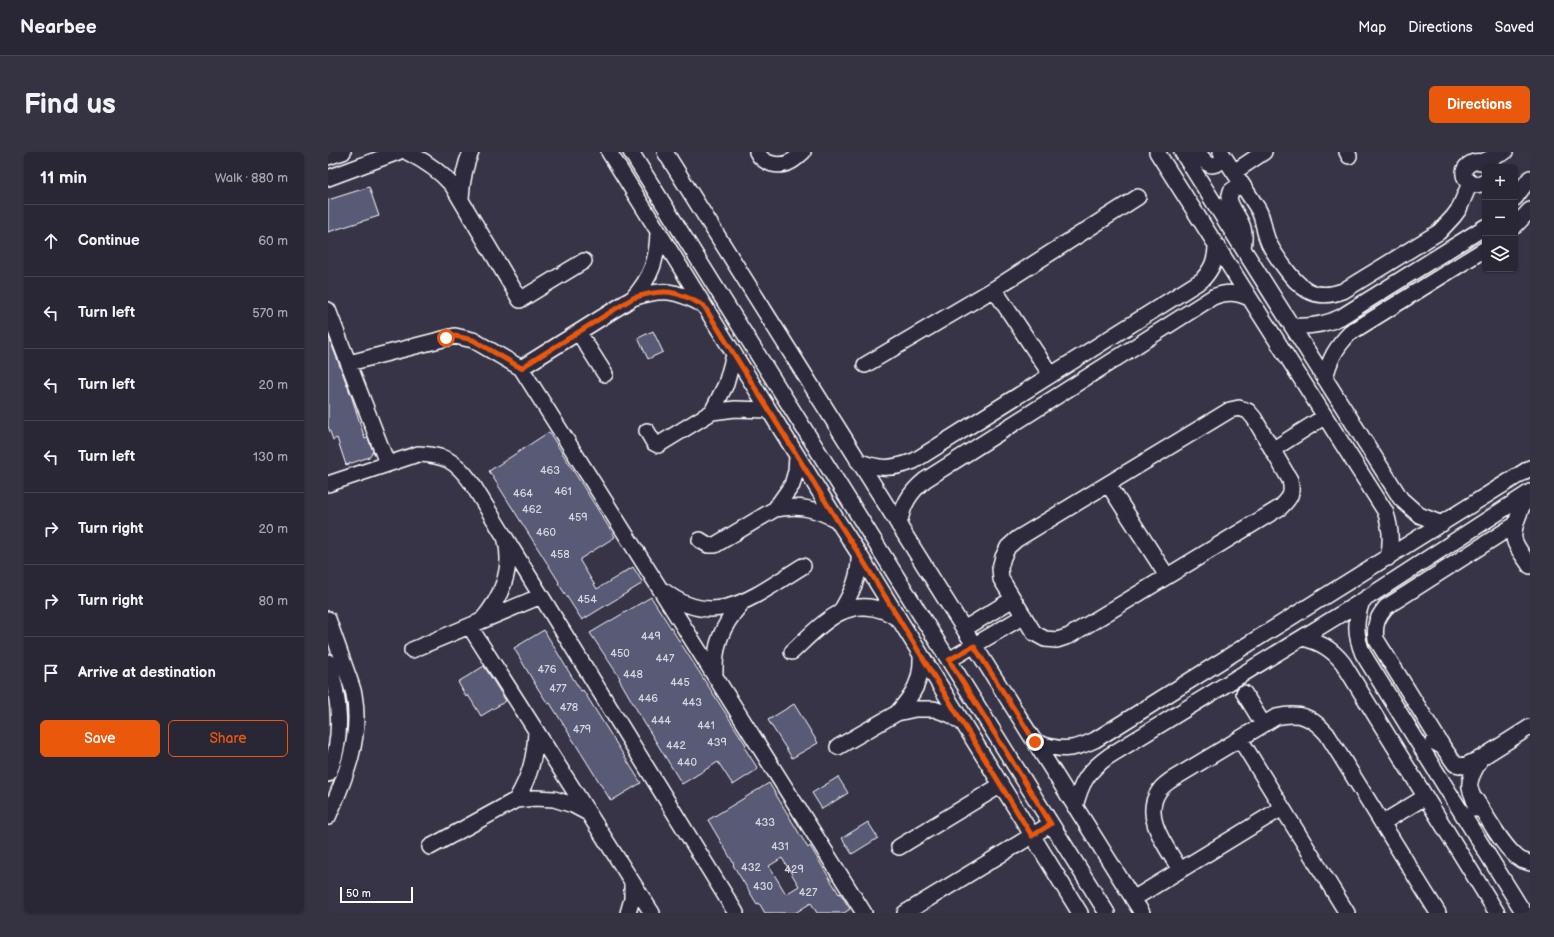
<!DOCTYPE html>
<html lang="en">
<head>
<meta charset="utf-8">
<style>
	:root { --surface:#292736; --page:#353342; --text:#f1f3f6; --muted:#a5a5ad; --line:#454451; --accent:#ea580c }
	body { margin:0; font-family:"Balsamiq Sans",sans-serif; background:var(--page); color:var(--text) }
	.controls { position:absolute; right:12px; top:12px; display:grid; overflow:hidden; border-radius:6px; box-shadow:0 1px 3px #0004 }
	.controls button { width:36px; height:36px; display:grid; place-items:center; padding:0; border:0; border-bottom:1px solid var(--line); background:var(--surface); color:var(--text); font:20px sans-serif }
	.scale { position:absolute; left:12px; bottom:10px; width:73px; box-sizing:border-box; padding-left:4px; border:2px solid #fff; border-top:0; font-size:11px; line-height:14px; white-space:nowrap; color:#fff; -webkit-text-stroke:3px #2f2a3d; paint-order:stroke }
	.stop { position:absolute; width:12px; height:12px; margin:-9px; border:3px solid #ea580c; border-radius:50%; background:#fff }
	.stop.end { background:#ea580c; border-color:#fff; box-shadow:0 1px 4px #0008 }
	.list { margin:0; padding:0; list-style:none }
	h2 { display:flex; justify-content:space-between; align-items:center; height:52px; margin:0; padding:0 16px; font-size:17px }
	h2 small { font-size:13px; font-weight:400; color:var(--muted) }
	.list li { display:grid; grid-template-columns:26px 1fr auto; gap:12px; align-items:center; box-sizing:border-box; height:72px; padding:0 16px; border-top:1px solid var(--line) }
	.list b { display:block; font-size:15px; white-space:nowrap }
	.list em { font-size:13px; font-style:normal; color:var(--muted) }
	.actions { display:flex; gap:8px; padding:12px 16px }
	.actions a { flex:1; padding:9px 0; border:1px solid var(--accent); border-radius:6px; text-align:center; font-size:14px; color:var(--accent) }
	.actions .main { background:var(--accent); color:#fff }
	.icon { flex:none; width:22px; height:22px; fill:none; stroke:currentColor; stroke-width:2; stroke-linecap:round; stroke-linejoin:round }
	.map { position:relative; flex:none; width:1202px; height:761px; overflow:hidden; border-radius:6px }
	header { display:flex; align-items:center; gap:24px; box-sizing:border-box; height:56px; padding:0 20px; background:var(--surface); border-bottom:1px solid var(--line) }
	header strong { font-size:19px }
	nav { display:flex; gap:22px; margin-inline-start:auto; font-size:14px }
	.intro { display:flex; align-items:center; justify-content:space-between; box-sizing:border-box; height:96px; padding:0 24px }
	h1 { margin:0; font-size:28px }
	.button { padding:10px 18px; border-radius:6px; background:var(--accent); color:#fff; font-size:14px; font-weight:700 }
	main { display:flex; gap:24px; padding:0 24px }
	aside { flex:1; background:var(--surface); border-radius:6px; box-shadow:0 1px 3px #0004 }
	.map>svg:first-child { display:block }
	.building { fill:#585a76; stroke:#fff; fill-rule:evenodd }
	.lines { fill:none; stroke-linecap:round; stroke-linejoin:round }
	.minor-casing { stroke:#fff; stroke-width:18 }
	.minor { stroke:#2f2a3d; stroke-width:15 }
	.route { stroke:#ea580c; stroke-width:5 }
	.labels { text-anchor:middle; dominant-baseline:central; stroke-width:4; stroke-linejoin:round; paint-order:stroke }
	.number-label { font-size:11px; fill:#d5d6dd }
</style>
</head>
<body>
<header>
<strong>Nearbee</strong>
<nav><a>Map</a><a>Directions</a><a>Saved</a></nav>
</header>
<div class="intro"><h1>Find us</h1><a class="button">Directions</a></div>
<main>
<aside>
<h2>11 min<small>Walk · 880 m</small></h2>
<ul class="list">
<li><svg class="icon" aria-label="ahead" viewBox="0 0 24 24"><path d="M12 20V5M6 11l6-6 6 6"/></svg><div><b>Continue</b></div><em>60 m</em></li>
<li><svg class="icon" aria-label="left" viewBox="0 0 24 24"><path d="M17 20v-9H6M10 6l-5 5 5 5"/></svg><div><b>Turn left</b></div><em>570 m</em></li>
<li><svg class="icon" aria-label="left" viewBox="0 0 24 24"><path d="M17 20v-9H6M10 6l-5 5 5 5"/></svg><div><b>Turn left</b></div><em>20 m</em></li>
<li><svg class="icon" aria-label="left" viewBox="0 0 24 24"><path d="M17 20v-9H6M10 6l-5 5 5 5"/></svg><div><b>Turn left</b></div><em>130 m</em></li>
<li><svg class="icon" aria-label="right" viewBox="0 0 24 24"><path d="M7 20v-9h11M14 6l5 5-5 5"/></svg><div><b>Turn right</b></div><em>20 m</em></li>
<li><svg class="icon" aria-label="right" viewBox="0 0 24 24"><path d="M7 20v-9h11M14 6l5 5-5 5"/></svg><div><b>Turn right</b></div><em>80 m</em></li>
<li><svg class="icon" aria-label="arrive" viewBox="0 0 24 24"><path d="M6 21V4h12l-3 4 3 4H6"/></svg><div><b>Arrive at destination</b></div></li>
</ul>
<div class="actions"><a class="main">Save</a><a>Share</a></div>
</aside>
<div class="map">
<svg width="1202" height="761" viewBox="0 0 1202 761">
	<rect width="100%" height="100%" fill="#373448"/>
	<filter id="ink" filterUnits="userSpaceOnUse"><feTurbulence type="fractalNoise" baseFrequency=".025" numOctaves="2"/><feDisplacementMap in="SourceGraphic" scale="8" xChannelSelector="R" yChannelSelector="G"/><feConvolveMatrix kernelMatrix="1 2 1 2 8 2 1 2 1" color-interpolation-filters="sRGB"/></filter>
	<g filter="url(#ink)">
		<path class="building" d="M41,35l10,29 -51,16v-32z
			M325,179l10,21 -15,7 -10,-21z
			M0,183l24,63 13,41 3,-1 5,13 -4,6 -23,8 -9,-27 -4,2 -5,-14z
			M221,280l66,105 -35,22v2l17,28 36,-22 10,16 -61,37 -24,-37 1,-1 -70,-111z
			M323,445l95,148 -2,2 14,22 -25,16 -15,-23 -36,22 -37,-60 -26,-45 1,-1 -30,-45z
			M216,478l25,42 12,19 2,-1 58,93 -30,18 -61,-98 -2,1 -13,-20 -21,-36z
			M156,514l22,35 -25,15 -13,-21 -2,2 -8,-15z
			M466,552l24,39 -26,15 -24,-38z
			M510,625l10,16 -26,16 -10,-16z
			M441,631l39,65 2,-2 29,48 1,-1 10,16 -6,4h-27l-6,-10 -16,10h-30l-6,-10 -2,1 -24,-39 1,-1 -26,-44zM454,706l17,28 -13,8 -17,-28z
			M540,670l10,16 -26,16 -10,-16z"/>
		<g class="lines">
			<defs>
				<path id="minor" d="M79,0c18,9 32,18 45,33l68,115 64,-39
					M281,0l228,368 22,34 221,359
					M303,0l476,761
					M337,0l477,761
					M429,0c6,12 22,16 33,10 5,-2 9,-7 13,-10
					M829,0l228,359c6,16 7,30 3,47
					M854,0l219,347 18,16 23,9
					M870,0c10,14 12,17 27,7
					M893,0c12,19 25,38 37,57 6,10 5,21 10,32 3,8 9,16 14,23 16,23 31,38 61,27l96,-59 14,-15 6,-8 11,-26
					M1019,0l2,4
					M0,5l15,-5
					M1156,9l21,-9
					M906,20l30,-20
					M0,26l70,-26
					M1157,30c-5,3 -10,4 -15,0 -18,-11 8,-30 19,-15
					M913,32l-10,7 -2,8c6,20 19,22 14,49
					M133,46c1,-16 3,-31 10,-46
					M1187,46l15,-20
					M1187,74l15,-16
					M666,137l57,86
					M305,146c19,-22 24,-38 25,-66
					M0,158l59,153
					M964,174c18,1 33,-1 49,-9l144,-90
					M251,181l26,41
					M21,211l106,-27 18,4 48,28 343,545
					M537,213l129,-76 144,-92
					M193,216l112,-70c30,-10 43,-8 70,7
					M997,227c4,-19 11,-32 25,-46l135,-84
					M911,256l9,3 6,7 36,62c3,13 1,17 -9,27l-212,129 -12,4 -12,-1 -11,-6 -33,-54 -1,-11 3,-11 5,-10 9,-8 213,-129z
					M384,260l14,-28 8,-29
					M319,279l7,12 4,2 54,-33 23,-3 33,1
					M944,298l52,-33
					M530,309c22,9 35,8 56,0l288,-181c10,-11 14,-20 14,-35
					M0,332l90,-30c26,1 37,6 53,28l265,431
					M780,332l59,92
					M1200,342c-5,10 -18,37 -13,48 3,8 10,16 15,24
					M447,357c24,-4 40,-1 62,11
					M571,374c3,-20 10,-33 26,-46l288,-183c13,-5 23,-5 36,1
					M372,388l8,5h7l60,-36 17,-24 4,-14 1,-15
					M336,439c52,41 93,3 139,-25
					M1034,449c-7,20 -7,34 1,53l161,259
					M513,459c11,-19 19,-34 18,-57
					M0,467c6,17 12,34 18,51 3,8 6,16 8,24 8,45 -8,82 -26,123
					M154,468c19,-22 31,-50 24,-79
					M142,475l182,286
					M636,477l49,-30
					M974,486c18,4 30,11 41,25l154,250
					M84,498l129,-54
					M464,500c26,-24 53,-57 92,-41 5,2 10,5 14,8
					M621,508l75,-44
					M0,510c12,35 16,77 0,112
					M387,524c-1,-30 6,-49 26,-72
					M916,541l19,31
					M569,561c16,-18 25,-32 24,-57
					M912,587l107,174
					M707,590c24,9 37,9 60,-2l435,-272
					M1106,590l9,5 12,17 9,2 17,-8 49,-31
					M510,595l59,-34 18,-4h19l17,6 10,7
					M1115,595l-67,-108c-2,-14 1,-21 10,-32l130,-83
					M188,648c14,-24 19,-42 20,-69
					M1148,648c10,15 29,51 45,60 3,1 6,2 9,3
					M747,655c6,-25 13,-36 34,-51l253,-155 168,-109
					M1147,657c1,-10 -3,-12 -5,-21 -2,-10 7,-21 11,-30
					M1054,671l43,-26
					M102,695l86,-47 19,-2 19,1 19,6 15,8
					M571,695l102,-62
					M852,718c-13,-23 -39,-53 -21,-79 3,-5 8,-8 12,-11l105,-63c24,-5 35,-1 51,17l111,179
					M805,747l149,-91
					M300,761l4,-14v-17
					M577,761l146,-89"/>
			</defs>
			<use href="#minor" class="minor-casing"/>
			<use href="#minor" class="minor"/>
		</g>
	</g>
	<g class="lines" filter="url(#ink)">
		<path class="route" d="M118,186l9,-2 18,4 48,28 112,-70c31,-10 43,-8 71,8l133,214 22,34 173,282 19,-12 -102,-164 25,-14 61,96"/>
	</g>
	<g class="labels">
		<g class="number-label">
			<text x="222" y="318">463</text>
			<text x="235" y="339">461</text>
			<text x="195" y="341">464</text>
			<text x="204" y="357">462</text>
			<text x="250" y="365">459</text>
			<text x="218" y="380">460</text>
			<text x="232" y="402">458</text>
			<text x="259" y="447">454</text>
			<text x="323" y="484">449</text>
			<text x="292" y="501">450</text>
			<text x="337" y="506">447</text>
			<text x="219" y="517">476</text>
			<text x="305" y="522">448</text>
			<text x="352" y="530">445</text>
			<text x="230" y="536">477</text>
			<text x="320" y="546">446</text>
			<text x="364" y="550">443</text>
			<text x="241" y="555">478</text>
			<text x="333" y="568">444</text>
			<text x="378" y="573">441</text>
			<text x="254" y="577">479</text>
			<text x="389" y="590">439</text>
			<text x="348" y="593">442</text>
			<text x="359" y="610">440</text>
			<text x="437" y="670">433</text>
			<text x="452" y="694">431</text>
			<text x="423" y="715">432</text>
			<text x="466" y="717">429</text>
			<text x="435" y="734">430</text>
			<text x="480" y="740">427</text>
		</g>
	</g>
</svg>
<div class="controls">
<button>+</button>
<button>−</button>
<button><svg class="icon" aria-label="layers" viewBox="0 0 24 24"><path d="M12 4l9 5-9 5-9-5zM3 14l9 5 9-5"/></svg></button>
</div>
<div class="scale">50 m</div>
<div class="stop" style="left:118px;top:186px"></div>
<div class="stop end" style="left:707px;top:590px"></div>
</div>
</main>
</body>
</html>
